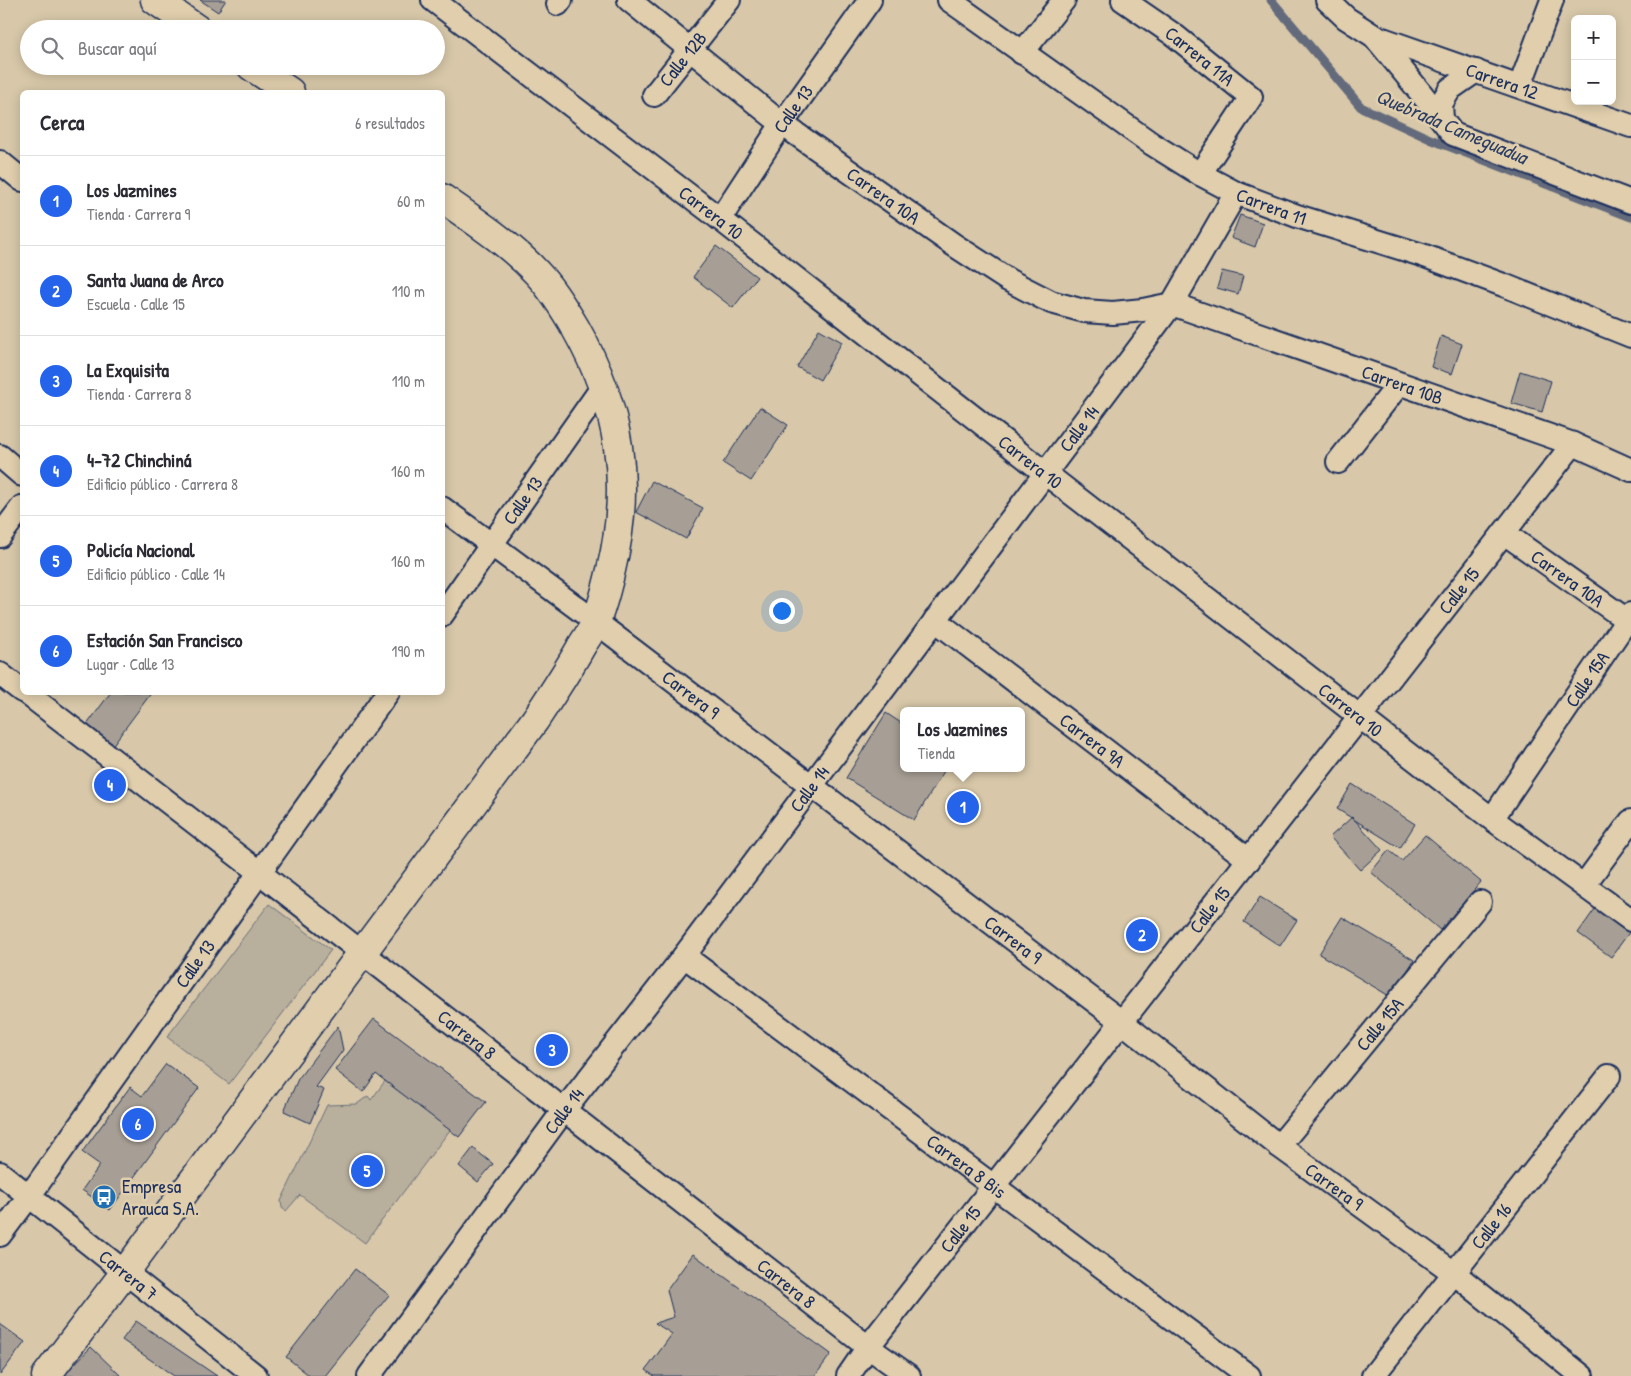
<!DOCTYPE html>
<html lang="es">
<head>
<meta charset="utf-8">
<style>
	:root { --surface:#fff; --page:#f2f2f3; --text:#2b2b33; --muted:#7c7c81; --line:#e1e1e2; --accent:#2563eb }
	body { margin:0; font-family:"Patrick Hand",sans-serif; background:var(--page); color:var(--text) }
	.controls { position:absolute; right:15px; top:15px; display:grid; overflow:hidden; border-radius:8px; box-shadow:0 2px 12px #0003 }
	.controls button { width:45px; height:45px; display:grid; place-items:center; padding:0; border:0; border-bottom:1px solid var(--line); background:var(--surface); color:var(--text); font:25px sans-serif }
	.you { position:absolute; left:781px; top:610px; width:18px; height:18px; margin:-12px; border:4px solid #fff; border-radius:50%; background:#1a73e8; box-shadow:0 0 0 8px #1a73e833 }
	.badge { display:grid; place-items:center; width:32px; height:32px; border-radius:50%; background:var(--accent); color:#fff; font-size:16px; font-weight:700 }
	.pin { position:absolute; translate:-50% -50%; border:2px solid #fff; box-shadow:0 1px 5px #0006 }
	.popup { position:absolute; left:900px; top:707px; width:125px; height:65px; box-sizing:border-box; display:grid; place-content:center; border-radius:8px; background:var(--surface); filter:drop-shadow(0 1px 4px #0005); font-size:16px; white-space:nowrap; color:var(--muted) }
	.popup b { font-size:19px; color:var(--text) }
	.popup::after { content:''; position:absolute; left:50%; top:100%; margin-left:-10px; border:10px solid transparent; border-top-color:var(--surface) }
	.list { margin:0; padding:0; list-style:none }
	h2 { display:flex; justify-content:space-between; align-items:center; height:65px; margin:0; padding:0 20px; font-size:21px }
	h2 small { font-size:16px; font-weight:400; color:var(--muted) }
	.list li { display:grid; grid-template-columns:32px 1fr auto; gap:15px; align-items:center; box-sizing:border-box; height:90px; padding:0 20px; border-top:1px solid var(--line) }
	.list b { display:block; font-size:19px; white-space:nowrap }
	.list p { margin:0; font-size:16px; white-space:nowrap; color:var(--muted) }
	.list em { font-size:16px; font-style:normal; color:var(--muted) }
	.icon { flex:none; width:28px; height:28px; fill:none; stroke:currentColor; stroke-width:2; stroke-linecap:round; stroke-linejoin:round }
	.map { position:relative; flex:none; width:1631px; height:1376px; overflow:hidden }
	.search { position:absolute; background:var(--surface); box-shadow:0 2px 12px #0003; left:20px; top:20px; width:425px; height:55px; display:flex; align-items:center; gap:12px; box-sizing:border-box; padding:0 18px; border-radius:28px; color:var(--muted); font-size:19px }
	.panel { position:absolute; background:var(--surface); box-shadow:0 2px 12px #0003; left:20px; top:90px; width:425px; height:605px; border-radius:8px }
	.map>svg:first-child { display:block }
	.green { fill:#b8af9c; stroke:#6a6f7d }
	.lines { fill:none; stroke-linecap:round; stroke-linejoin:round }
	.stream { stroke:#646a7b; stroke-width:9 }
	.building { fill:#a79f95; stroke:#1b2f5e }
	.street-casing { stroke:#1b2f5e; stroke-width:26 }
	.primary-casing { stroke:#1b2f5e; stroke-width:31 }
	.street { stroke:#e0ceac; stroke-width:22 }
	.primary { stroke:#e0ceac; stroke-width:28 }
	.labels { text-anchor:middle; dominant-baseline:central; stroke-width:5; stroke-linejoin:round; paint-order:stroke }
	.street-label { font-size:19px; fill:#1b2f5e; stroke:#e0ceac }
	.poi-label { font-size:19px; fill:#1b2f5e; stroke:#e0ceac; text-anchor:start }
	.water-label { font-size:20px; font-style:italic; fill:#2d3e65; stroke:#e0ceac }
</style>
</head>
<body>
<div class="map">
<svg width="1631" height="1376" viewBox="0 0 1631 1376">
	<rect width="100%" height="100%" fill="#d8c8a9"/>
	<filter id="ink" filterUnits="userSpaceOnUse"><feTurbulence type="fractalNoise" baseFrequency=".02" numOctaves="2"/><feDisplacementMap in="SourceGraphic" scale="10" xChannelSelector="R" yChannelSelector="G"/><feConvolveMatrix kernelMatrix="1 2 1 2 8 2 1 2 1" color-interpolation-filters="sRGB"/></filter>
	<g filter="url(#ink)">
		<path class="green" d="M269,904l62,46 -102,134 -62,-47z
			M385,1081l65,49 -85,113 -65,-48 -14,16 -4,-3 -1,-7 46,-96 30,-1 11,-8 3,4z"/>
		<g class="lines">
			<path class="stream" d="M1271,0l90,107 69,32 201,78"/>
		</g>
		<path class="building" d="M200,0h26l-8,12z
			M1240,215l23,8 -8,24 -24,-9z
			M716,246l41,31 -24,31 -40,-31z
			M1222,271l21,5 -5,18 -21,-6z
			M819,329l23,13 -22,38 -23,-13z
			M1441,336l21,8 -10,30 -21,-7z
			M1520,371l31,10 -9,31 -31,-9z
			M760,407l28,18 -37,56 -28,-18z
			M652,481l51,27 -17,31 -50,-27z
			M111,692h41l-40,54 -26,-20z
			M886,713l18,12v43h42l-32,52 -68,-42z
			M1352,784l63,40 -15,24 -63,-39z
			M1352,817l30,33 -22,20 -30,-33z
			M1425,835l56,47 -41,48 -69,-58 18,-22 13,11z
			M1260,897l37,23 -17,26 -36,-24z
			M1597,906l34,24 -20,27 -33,-24z
			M1342,917l72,43 -23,37 -72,-43z
			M374,1019l112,83 -27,35 -83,-63 -13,18 -28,-22z
			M338,1026l5,24 -27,37 8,3 -14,33 -26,-12 14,-32z
			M166,1064l33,24 -89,122 -28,-20 18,-25 -18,-13 48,-65 12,9z
			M473,1148l20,16 -15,18 -19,-16z
			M693,1254l138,100 -16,22h-161l-8,-6 26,-36 -17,-11 19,-6 -7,-27z
			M355,1269l34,26 -64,81h-15l-24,-19z
			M136,1321l81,55h-43l-52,-36z
			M0,1324l25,18 -25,33z
			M91,1347l30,29h-58z"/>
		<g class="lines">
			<defs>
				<g id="street">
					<path id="s1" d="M433,0l287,219 325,254 447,346 139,101"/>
					<path id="s2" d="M629,0l153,124 172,121 54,35 43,22 33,9 29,2 30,-3 29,-6"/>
					<path id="s3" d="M949,0l203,144 48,30 36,19 61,23 125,39 84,31 125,50"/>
					<path id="s4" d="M1123,0l51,35 77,62 -51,77"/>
					<path id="s5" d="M1327,0l19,18 28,18 257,90"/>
					<path d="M558,4l3,-4"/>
					<path d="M1374,36l47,57 32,41 178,68"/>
					<path d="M1022,53l42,-53"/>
					<path d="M1520,86l32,-86"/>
					<path id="s6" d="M654,95l75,-95"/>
					<path d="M1442,119l-1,-15 9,-15 26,-18"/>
					<path d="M0,162l22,18"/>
					<path id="s7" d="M720,219l62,-95 88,-124"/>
					<path id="s8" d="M1172,304l401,140 58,26"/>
					<path d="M0,456l22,19"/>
					<path d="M1338,462l61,-78"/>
					<path id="s9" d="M442,508l154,114 526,400 157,124 175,127 128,103"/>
					<path id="s10" d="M1504,533l127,90"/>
					<path d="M0,536l22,-29"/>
					<path id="s11" d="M442,615l161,-229"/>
					<path id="s12" d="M935,620l314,240"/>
					<path d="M0,674l22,17"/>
					<path id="s13" d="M25,692l226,174 617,481 41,29"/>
					<path id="s14" d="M1492,819l139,-205"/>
					<path d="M1584,885l47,-64"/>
					<path id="s15" d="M684,956l565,420"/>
					<path id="s16" d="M1279,1146l201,-244"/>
					<path id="s17" d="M0,1173l256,203"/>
					<path id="s18" d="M0,1235l30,-40 358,-503"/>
					<path id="s19" d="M369,1376l195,-266 120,-154 488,-652 64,-111"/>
					<path id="s20" d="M848,1376l20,-29 705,-903"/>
					<path id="s21" d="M1373,1376l236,-300"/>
				</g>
				<path id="primary" d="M155,0l42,29
					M251,66l39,26
					M46,1376l80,-105 409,-551c16,-24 32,-48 46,-73 5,-9 12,-17 15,-26 7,-17 11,-34 15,-51 21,-87 9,-163 -35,-241 -11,-19 -23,-39 -39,-56 -27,-29 -62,-52 -95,-75"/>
			</defs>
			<use href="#street" class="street-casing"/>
			<use href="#primary" class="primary-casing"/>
			<use href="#street" class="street"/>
			<use href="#primary" class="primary"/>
		</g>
	</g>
	<defs>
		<symbol id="bus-disc" viewBox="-11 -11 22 22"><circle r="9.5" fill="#1f6fb2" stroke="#e0ceac"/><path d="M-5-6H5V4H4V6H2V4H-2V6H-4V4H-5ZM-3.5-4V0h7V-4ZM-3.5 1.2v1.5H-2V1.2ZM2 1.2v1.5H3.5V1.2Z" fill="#fff"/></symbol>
	</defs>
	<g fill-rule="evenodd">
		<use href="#bus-disc" x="90" y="1183" width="28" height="28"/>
	</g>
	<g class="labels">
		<g class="street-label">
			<text stroke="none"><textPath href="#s4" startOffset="95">Carrera 11A</textPath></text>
			<text stroke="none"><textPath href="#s6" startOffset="46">Calle 12B</textPath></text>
			<text stroke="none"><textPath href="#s5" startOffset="195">Carrera 12</textPath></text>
			<text stroke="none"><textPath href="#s7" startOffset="132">Calle 13</textPath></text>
			<text stroke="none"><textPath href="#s2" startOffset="321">Carrera 10A</textPath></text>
			<text stroke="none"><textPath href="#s3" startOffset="384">Carrera 11</textPath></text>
			<text stroke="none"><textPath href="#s1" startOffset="350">Carrera 10</textPath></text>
			<text stroke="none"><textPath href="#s8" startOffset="244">Carrera 10B</textPath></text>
			<text stroke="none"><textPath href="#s19" startOffset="1184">Calle 14</textPath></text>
			<text stroke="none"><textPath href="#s1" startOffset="755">Carrera 10</textPath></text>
			<text stroke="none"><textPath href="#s11" startOffset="140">Calle 13</textPath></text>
			<text stroke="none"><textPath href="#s10" startOffset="78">Carrera 10A</textPath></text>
			<text stroke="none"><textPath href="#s20" startOffset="995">Calle 15</textPath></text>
			<text stroke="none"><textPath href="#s14" startOffset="169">Calle 15A</textPath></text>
			<text stroke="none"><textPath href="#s9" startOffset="311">Carrera 9</textPath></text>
			<text stroke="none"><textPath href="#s1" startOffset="1160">Carrera 10</textPath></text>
			<text stroke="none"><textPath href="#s12" startOffset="198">Carrera 9A</textPath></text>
			<text stroke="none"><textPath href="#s19" startOffset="734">Calle 14</textPath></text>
			<text stroke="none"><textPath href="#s20" startOffset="590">Calle 15</textPath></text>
			<text stroke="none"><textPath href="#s9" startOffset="716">Carrera 9</textPath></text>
			<text stroke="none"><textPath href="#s18" startOffset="334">Calle 13</textPath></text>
			<text stroke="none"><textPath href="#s16" startOffset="158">Calle 15A</textPath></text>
			<text stroke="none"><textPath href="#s13" startOffset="559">Carrera 8</textPath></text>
			<text stroke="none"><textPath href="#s19" startOffset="329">Calle 14</textPath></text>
			<text stroke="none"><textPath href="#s15" startOffset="352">Carrera 8 Bis</textPath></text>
			<text stroke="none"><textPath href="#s9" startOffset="1121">Carrera 9</textPath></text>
			<text stroke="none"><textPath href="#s21" startOffset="191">Calle 16</textPath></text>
			<text stroke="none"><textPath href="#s20" startOffset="185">Calle 15</textPath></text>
			<text stroke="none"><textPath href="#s17" startOffset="164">Carrera 7</textPath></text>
			<text stroke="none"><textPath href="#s13" startOffset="964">Carrera 8</textPath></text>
		</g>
		<g class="poi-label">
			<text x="122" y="1186">Empresa<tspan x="122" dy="22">Arauca S.A.</tspan></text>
		</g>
		<g class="water-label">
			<text transform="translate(1452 126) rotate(23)">Quebrada Cameguadua</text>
		</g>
	</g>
</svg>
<div class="controls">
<button>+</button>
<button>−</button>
</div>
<div class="you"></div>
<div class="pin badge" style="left:963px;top:807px">1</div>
<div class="popup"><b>Los Jazmines</b>Tienda</div>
<div class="pin badge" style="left:1142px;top:935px">2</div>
<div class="pin badge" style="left:552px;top:1050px">3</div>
<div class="pin badge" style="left:110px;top:785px">4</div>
<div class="pin badge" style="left:367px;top:1171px">5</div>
<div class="pin badge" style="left:138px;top:1124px">6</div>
<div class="search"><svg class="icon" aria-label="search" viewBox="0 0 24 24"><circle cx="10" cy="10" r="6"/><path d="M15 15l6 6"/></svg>Buscar aquí</div>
<section class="panel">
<h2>Cerca<small>6 resultados</small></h2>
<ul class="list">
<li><span class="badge">1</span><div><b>Los Jazmines</b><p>Tienda · Carrera 9</p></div><em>60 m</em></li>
<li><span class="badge">2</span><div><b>Santa Juana de Arco</b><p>Escuela · Calle 15</p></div><em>110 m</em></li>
<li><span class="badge">3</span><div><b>La Exquisita</b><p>Tienda · Carrera 8</p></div><em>110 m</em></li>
<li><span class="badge">4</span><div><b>4-72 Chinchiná</b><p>Edificio público · Carrera 8</p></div><em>160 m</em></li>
<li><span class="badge">5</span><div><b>Policía Nacional</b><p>Edificio público · Calle 14</p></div><em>160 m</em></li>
<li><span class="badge">6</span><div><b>Estación San Francisco</b><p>Lugar · Calle 13</p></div><em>190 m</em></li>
</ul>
</section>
</div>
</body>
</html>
